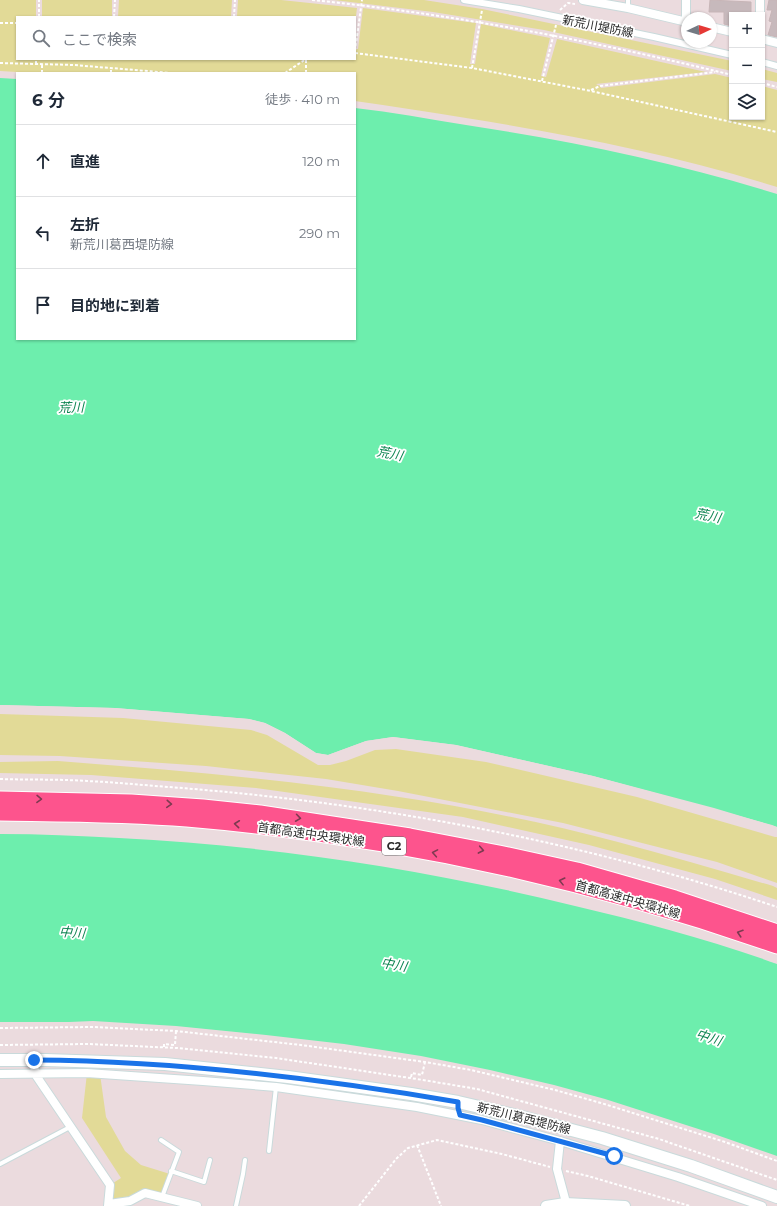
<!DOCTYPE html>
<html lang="ja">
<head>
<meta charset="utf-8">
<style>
	:root { --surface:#fff; --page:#f6f6f7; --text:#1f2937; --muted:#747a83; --line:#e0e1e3 }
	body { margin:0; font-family:Montserrat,"Noto Sans JP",sans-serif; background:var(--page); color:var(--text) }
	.controls { position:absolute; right:12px; top:12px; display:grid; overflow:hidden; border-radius:0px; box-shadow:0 1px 3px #0004 }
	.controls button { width:36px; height:36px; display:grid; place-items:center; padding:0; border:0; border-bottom:1px solid var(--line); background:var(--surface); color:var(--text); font:20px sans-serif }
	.compass { position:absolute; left:681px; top:12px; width:36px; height:36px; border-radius:50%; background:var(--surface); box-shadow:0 1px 3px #0004; rotate:86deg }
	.stop { position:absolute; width:12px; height:12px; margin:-9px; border:3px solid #1a73e8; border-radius:50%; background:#fff }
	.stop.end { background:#1a73e8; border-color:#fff; box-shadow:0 1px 4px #0008 }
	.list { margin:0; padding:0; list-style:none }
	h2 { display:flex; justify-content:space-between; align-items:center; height:52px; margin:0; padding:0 16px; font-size:17px }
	h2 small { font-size:13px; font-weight:400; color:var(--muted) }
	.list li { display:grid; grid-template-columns:26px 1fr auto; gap:12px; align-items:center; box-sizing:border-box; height:72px; padding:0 16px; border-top:1px solid var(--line) }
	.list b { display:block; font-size:15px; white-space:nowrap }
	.list p { margin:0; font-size:13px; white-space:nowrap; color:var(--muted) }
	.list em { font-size:13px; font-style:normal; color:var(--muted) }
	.icon { flex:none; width:22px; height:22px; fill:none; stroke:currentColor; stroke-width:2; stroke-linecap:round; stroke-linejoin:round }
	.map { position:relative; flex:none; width:777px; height:1206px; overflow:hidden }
	.search { position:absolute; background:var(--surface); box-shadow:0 1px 3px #0004; left:16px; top:16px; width:340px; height:44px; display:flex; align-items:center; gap:10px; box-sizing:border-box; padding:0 14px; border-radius:0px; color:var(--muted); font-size:15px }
	.panel { position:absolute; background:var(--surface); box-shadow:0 1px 3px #0004; left:16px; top:72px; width:340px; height:268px; border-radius:0px }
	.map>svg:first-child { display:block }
	.green { fill:#e2da97 }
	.water { fill:#6deead }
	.pier { fill:#ebdbde }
	.building { fill:#c7b9bc; stroke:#c7b5b7 }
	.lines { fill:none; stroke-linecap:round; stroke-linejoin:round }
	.service-casing { stroke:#c9dadb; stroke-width:6 }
	.pedestrian-casing { stroke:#c9dadb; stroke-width:8 }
	.minor-casing { stroke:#c9dadb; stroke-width:10 }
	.tertiary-casing { stroke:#c9dadb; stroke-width:12 }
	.secondary-casing { stroke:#c9dadb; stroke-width:14 }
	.motorway-casing { stroke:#fff; stroke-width:17 }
	.path { stroke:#fff; stroke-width:2; stroke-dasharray:3 2; stroke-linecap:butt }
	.service { stroke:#fff; stroke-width:4 }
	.pedestrian { stroke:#fff; stroke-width:6 }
	.minor { stroke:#fff; stroke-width:8 }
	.tertiary { stroke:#fff; stroke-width:10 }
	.secondary { stroke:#fff; stroke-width:12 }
	.motorway { stroke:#fd548d; stroke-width:15 }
	.oneway { stroke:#7e3a51 }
	.route { stroke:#1a73e8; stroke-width:5 }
	.labels { text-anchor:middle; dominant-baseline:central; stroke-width:3.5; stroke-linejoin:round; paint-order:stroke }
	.shield { fill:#fff; stroke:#696969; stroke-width:1 }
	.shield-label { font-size:11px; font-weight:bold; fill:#292929 }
	.street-label { font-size:12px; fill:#292929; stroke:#fff }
	.water-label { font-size:13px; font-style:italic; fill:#0e8552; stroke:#fff }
</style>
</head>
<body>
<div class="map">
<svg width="777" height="1206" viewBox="0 0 777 1206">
	<rect width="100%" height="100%" fill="#ebdbde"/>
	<path class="green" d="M0,0h36v17h-19v42h338v-10h3l5,-41 113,15 -6,41h5l6,-40 69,14 -9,38 5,1 11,-38 149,33 -110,12 4,2 1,2 114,-14 17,4v39h30v-31l15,4v97c-102,-32 -206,-52 -311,-69 -37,-6 -74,-12 -111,-17v-28h-322l-33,-2z
		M42,0h70v17h-70z
		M119,0h113l-1,17h-113z
		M238,0h43l76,8 -2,16v-7h-118z
		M334,0h90l58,9 250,52v10l-188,-41 -111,-18z
		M762,69l15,4v9l-15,-3z
		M0,714l123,4 128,12 16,5 51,30h12l16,-4 29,-11 21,-1 90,13 151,35 138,40h2v46l-60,-21 -154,-39 -165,-32 -72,-12 -120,-13 -146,-10 -60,-1z
		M58,761c114,9 228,18 341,36 74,11 147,26 219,45 52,14 103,29 155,44l4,2v12l-62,-21 -126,-34 -126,-28 -207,-29 -165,-13 -91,-2v-11z
		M87,1073l13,1 6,43 19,34 16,14 29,9 -8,23 -17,-4 -36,11 1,-19 11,-7 -39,-60z"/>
	<path class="water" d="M0,78l17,1v260h338v-231c37,4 74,11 111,17 105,16 209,37 311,69v633l-63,-19 -121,-32 -137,-31 -63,-8 -27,4 -38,14 -12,-2 -31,-20 -20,-10 -16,-4 -134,-11 -115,-3z
		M0,834c40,0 79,2 119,4 154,8 306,31 456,68 68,16 136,34 202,58v192l-63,-22 -109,-35 -51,-14 -64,-15 -69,-14 -77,-12 -78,-9 -90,-9 -83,-5 -24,1h-69z"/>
	<path class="pier" d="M0,705l115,3 134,11 16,4 20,10 31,20 12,2 38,-14 27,-4 63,8 137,31 179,49 5,2v2l-184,-51 -137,-31 -63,-8 -27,4 -38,14 -13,-2 -31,-20 -19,-10 -16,-4 -134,-11 -115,-3z"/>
	<path class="building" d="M710,0l41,2v13h-19v11l-8,-2v-12h-15z
		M769,0h8v37l-9,-2 4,-13 -3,-1 3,-11h-5z"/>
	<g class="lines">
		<defs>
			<path id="service" d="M628,8v-8
				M161,1140l18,12 -17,45
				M269,1151l7,-64
				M0,1164l70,-37
				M171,1171l33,11 6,-22
				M236,1206l7,-32 2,-14"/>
			<path id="pedestrian" d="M464,0l55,9 135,28 78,18
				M762,62l15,4"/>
			<path id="minor" d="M583,0l45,8 59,14
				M760,0v15
				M686,22v-22
				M711,27l21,5
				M762,39l15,4
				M34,1060l1,14 75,111 -2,21
				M0,1074l87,-1 116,8 73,6 141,20 65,13 78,21 118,36 84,29
				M560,1141l-3,28 10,37
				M109,1204l21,-3 15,-8 52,13"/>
			<path id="tertiary" d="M546,1206l19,-3 60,3"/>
			<path id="secondary" d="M0,1060h46l119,4 123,13 123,17 47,8 64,15 80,21 89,28 86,31"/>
			<path id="motorway" d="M0,799l131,3 72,5 57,6 150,23 89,17 78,17 98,28 102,34
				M0,813c62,1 125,1 187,6 201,17 399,60 590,127"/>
		</defs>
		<use href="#service" class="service-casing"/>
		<use href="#pedestrian" class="pedestrian-casing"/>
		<use href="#minor" class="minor-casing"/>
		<use href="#tertiary" class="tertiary-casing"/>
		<use href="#secondary" class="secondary-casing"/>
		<use href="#motorway" class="motorway-casing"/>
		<path class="path" d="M312,0c141,14 282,41 420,75
			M560,10l8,-7 7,1
			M39,17v-17
			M114,17l1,-17
			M234,17l1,-17
			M0,23h17
			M355,51l7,-51
			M355,53l117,15 119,23 186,41
			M306,60v13
			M0,63l74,2 97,8
			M36,64v-5
			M472,68l10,-58
			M42,73v-8
			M111,73v-5
			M285,73l21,-14
			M730,75l2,-9
			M542,81l14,-56
			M762,83l15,4
			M591,90l9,-4 115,-14
			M0,779c29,1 58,0 87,2 23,1 45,3 68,5 211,15 421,53 622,121
			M0,1028l94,-1 82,4 125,14 124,17 46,8 84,20 46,13 124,39 52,19
			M0,1045l89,-1 88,4 99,10 141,21 60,10 182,50 118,41
			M164,1047v-3l11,1 1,-14
			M411,1077l1,-4 10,2 3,-13
			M417,1145l24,61
			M566,1171l22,5 102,30
			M359,1206l37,-47 12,-11 29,-8 65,14 48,13"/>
		<use href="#service" class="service"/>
		<use href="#pedestrian" class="pedestrian"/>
		<use href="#minor" class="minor"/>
		<use href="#tertiary" class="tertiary"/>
		<use href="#secondary" class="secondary"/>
		<use href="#motorway" class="motorway"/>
	</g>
	<defs><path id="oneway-chevron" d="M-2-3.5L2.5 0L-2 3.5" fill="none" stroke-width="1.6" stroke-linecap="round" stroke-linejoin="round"/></defs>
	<g class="oneway">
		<use href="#oneway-chevron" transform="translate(39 799) rotate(1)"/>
		<use href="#oneway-chevron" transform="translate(169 804) rotate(4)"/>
		<use href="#oneway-chevron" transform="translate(298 818) rotate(8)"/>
		<use href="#oneway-chevron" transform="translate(237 824) rotate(-174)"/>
		<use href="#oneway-chevron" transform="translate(481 850) rotate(11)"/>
		<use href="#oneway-chevron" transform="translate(435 853) rotate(-170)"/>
		<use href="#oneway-chevron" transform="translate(562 881) rotate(-166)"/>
		<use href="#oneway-chevron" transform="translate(740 933) rotate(-162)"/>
	</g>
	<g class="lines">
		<path class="route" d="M34,1060c142,1 284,18 424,42v6l2,7 22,5 132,36"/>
	</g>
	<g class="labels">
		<rect class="shield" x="382" y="837" width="24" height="18" rx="3"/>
		<g class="shield-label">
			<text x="394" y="846">C2</text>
		</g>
		<g class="street-label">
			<text transform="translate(598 26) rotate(11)">新荒川堤防線</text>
			<text transform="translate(311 834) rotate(8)">首都高速中央環状線</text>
			<text transform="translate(628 899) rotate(16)">首都高速中央環状線</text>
			<text transform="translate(524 1118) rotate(14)">新荒川葛西堤防線</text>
		</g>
		<g class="water-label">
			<text transform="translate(71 407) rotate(-1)">荒川</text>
			<text transform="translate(390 453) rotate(11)">荒川</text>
			<text transform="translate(708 515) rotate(11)">荒川</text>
			<text transform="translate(72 932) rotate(4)">中川</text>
			<text transform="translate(394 964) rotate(10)">中川</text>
			<text transform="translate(709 1037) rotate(18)">中川</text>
		</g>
	</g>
</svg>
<div class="controls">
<button>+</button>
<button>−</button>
<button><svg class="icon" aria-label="layers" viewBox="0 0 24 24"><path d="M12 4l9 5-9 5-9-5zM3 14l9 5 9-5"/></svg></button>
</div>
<svg class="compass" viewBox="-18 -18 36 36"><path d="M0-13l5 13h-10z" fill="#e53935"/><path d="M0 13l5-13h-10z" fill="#747a83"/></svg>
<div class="stop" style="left:614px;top:1156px"></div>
<div class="stop end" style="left:34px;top:1060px"></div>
<div class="search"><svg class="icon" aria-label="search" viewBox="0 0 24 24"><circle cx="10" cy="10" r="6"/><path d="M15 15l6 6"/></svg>ここで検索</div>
<section class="panel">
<h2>6 分<small>徒歩 · 410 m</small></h2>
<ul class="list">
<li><svg class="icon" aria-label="ahead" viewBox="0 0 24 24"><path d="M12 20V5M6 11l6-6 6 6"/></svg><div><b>直進</b></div><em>120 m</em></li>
<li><svg class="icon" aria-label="left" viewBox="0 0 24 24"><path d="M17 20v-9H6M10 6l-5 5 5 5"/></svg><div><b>左折</b><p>新荒川葛西堤防線</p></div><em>290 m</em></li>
<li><svg class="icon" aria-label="arrive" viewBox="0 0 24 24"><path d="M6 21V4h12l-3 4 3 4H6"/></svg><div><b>目的地に到着</b></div></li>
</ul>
</section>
</div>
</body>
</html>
